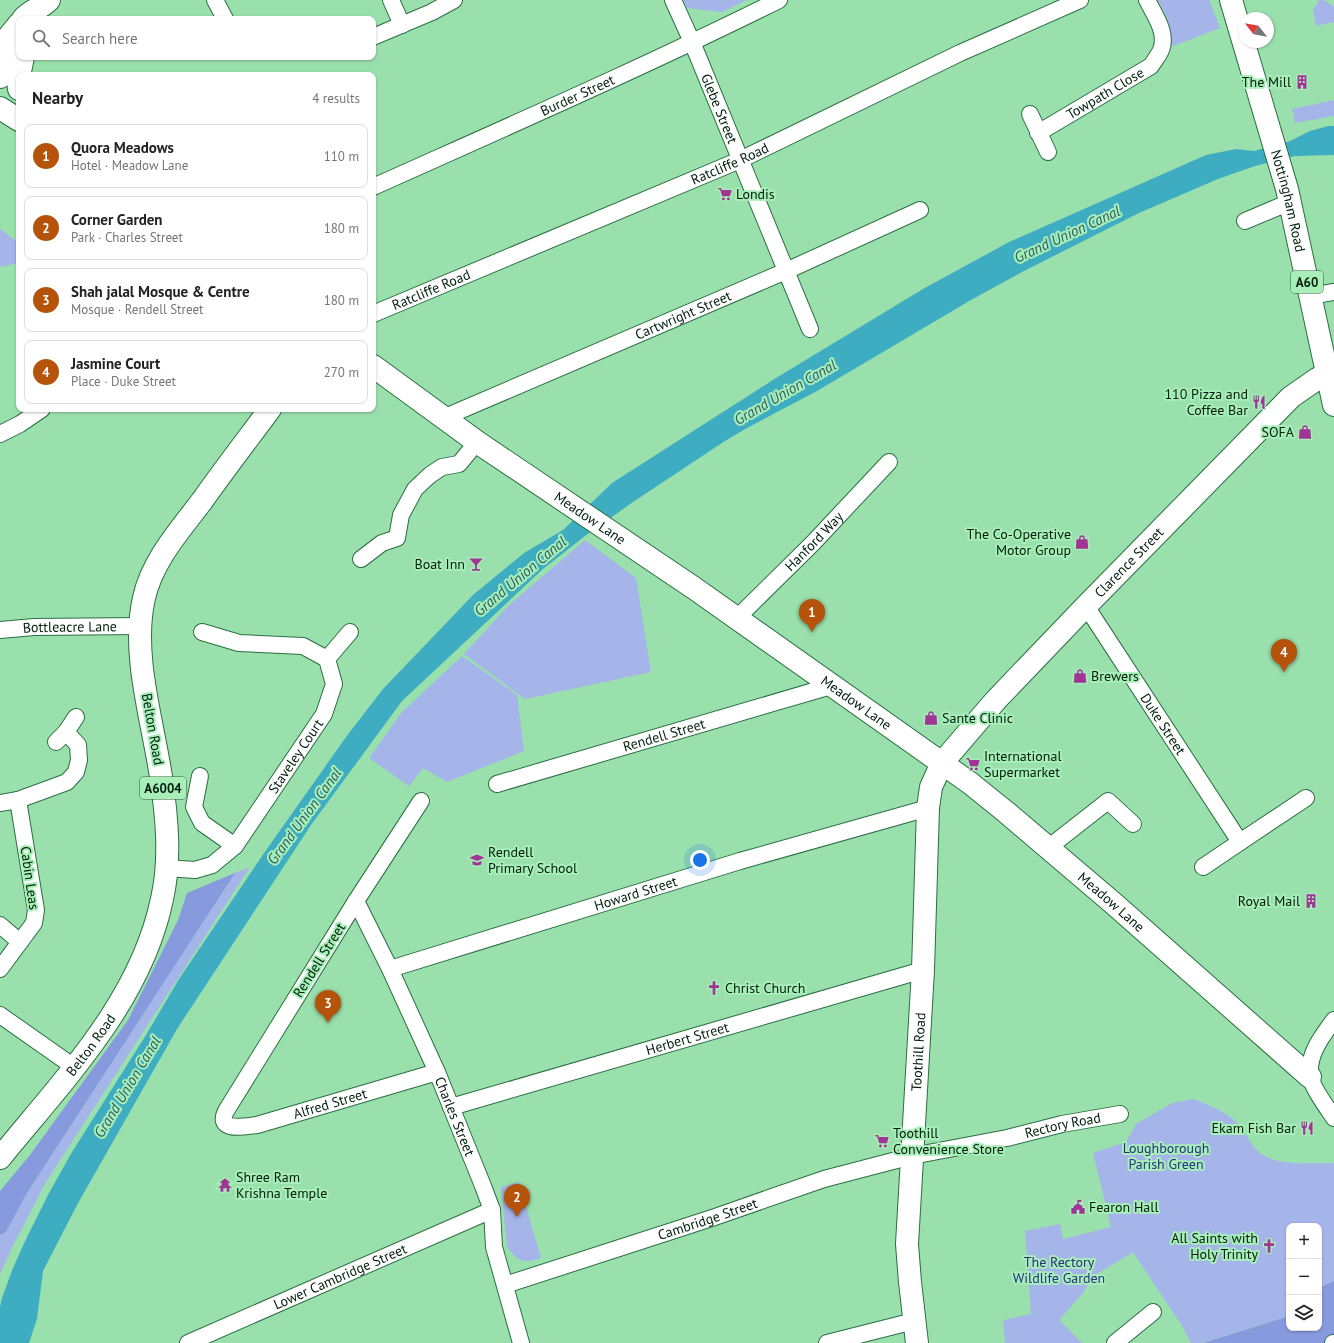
<!DOCTYPE html>
<html lang="en">
<head>
<meta charset="utf-8">
<style>
	:root { --surface:#fff; --page:#f6f6f6; --text:#222; --muted:#767676; --line:#e0e0e0; --accent:#b45309 }
	body { margin:0; font-family:"PT Sans",sans-serif; background:var(--page); color:var(--text) }
	.controls { position:absolute; right:12px; bottom:12px; display:grid; overflow:hidden; border-radius:8px; box-shadow:0 1px 3px #0004 }
	.controls button { width:36px; height:36px; display:grid; place-items:center; padding:0; border:0; border-bottom:1px solid var(--line); background:var(--surface); color:var(--text); font:20px sans-serif }
	.compass { position:absolute; left:1238px; top:12px; width:36px; height:36px; border-radius:50%; background:var(--surface); box-shadow:0 1px 3px #0004; rotate:301deg }
	.you { position:absolute; left:700px; top:860px; width:14px; height:14px; margin:-10px; border:3px solid #fff; border-radius:50%; background:#1a73e8; box-shadow:0 0 0 6px #1a73e833 }
	.badge { display:grid; place-items:center; width:26px; height:26px; border-radius:50%; background:var(--accent); color:#fff; font-size:13px; font-weight:700 }
	.pin { position:absolute; translate:-50% -33px; filter:drop-shadow(0 1px 2px #0008) }
	.pin::after { content:''; position:absolute; top:21px; width:14px; height:12px; background:inherit; clip-path:polygon(0 0,100% 0,50% 100%) }
	.list { margin:0; padding:0; list-style:none }
	h2 { display:flex; justify-content:space-between; align-items:center; height:52px; margin:0; padding:0 16px; font-size:17px }
	h2 small { font-size:13px; font-weight:400; color:var(--muted) }
	.list li { display:grid; grid-template-columns:26px 1fr auto; gap:12px; align-items:center; box-sizing:border-box; height:64px; margin:0 8px 8px; padding:0 8px; border:1px solid var(--line); border-radius:8px }
	.list b { display:block; font-size:15px; white-space:nowrap }
	.list p { margin:0; font-size:13px; white-space:nowrap; color:var(--muted) }
	.list em { font-size:13px; font-style:normal; color:var(--muted) }
	.icon { flex:none; width:22px; height:22px; fill:none; stroke:currentColor; stroke-width:2; stroke-linecap:round; stroke-linejoin:round }
	.map { position:relative; flex:none; width:1334px; height:1343px; overflow:hidden }
	.search { position:absolute; background:var(--surface); box-shadow:0 1px 3px #0004; left:16px; top:16px; width:360px; height:44px; display:flex; align-items:center; gap:10px; box-sizing:border-box; padding:0 14px; border-radius:8px; color:var(--muted); font-size:15px }
	.panel { position:absolute; background:var(--surface); box-shadow:0 1px 3px #0004; left:16px; top:72px; width:360px; height:340px; border-radius:8px }
	.map>svg:first-child { display:block }
	.green { fill:#a5b5ea }
	.forest { fill:#889ade }
	.water { fill:#3eadc1 }
	.lines { fill:none; stroke-linecap:round; stroke-linejoin:round }
	.street-casing { stroke:#2a6f41; stroke-width:18 }
	.secondary-casing { stroke:#2a6f41; stroke-width:24 }
	.primary-casing { stroke:#2a6f41; stroke-width:24 }
	.street { stroke:#fff; stroke-width:16 }
	.secondary { stroke:#fff; stroke-width:22 }
	.primary { stroke:#fff; stroke-width:22 }
	.labels { text-anchor:middle; dominant-baseline:central; stroke-width:4; stroke-linejoin:round; paint-order:stroke }
	.shield { fill:#a7eeb9; stroke:#345c3f; stroke-width:1 }
	.shield-label { font-size:13px; font-weight:bold; fill:#021e0b }
	.poi-label { font-size:14px; fill:#021e0b; stroke:#a7eeb9; text-anchor:start }
	.street-label { font-size:14px; fill:#021e0b; stroke:#a7eeb9 }
	.park-label { font-size:14px; fill:#263180; stroke:#a7eeb9 }
	.water-label { font-size:15px; font-style:italic; fill:#2e5d66; stroke:#a7eeb9 }
</style>
</head>
<body>
<div class="map">
<svg width="1334" height="1343" viewBox="0 0 1334 1343">
	<rect width="100%" height="100%" fill="#9ae0ac"/>
	<path class="green" d="M683,0h64l-25,12 -35,-4z
		M1158,0h51l11,28 -52,20c3,-21 0,-30 -10,-48z
		M1319,0h5l10,7v15l-18,4 -3,-16z
		M1334,100v16l-39,7 -3,-14z
		M0,229l19,14v20l-19,4z
		M585,540l51,38 15,94 -126,27 -61,-45 45,-49z
		M462,656l55,39 7,56 -77,31 -24,-14 -14,18 -40,-28 32,-45z
		M250,867l-204,315 -34,66 -12,26v-39l6,-3 21,-39 208,-320z
		M1193,1099c13,5 30,11 41,21 13,12 17,31 35,38 16,7 48,5 65,5v140l-15,5v-82h-30v90l-87,27h-11l-9,-17 -49,-74 -41,25 -9,16 -24,27 23,23h-77l-2,-23 28,-6 -6,-83 35,-7 3,15 48,-12 -18,-74 33,-11 10,-18 36,-21z
		M519,1182l22,76c-18,6 -23,4 -34,-11l-6,-60z"/>
	<path class="forest" d="M235,873l-208,320 -21,39 -6,3v-44l30,-36 98,-135 50,-100 9,-27z
		M1334,1281v62h-131l83,-26 3,-4v15h30v-40z"/>
	<path class="water" d="M1328,126h6v29l-39,1 -40,10 -37,13 -79,34 -117,59 -51,28 -154,91 -70,37 -22,13 -92,61 -48,34 -42,33 -141,132 -91,124 -134,204 -100,176 -34,66 -6,48 -8,24h-29v-36l2,-9 11,-30 13,-29 23,-46 23,-41 74,-117 33,-56 83,-123 84,-119 37,-48 90,-94 51,-42 39,-23 49,-47 164,-105 147,-89 86,-47 197,-87 30,-6 18,2 36,-10 20,-10z"/>
	<g class="lines">
		<defs>
			<g id="street">
				<path d="M215,0l10,19"/>
				<path d="M391,0l11,25"/>
				<path id="s1" d="M673,0l19,42 118,287"/>
				<path d="M373,37l59,-25 22,-12"/>
				<path d="M1030,114l18,38"/>
				<path id="s2" d="M1038,133l113,-67c3,-5 8,-11 10,-16 7,-17 -7,-36 -14,-50"/>
				<path id="s3" d="M373,187c136,-61 273,-121 406,-187"/>
				<path d="M1245,221l45,-19"/>
				<path d="M1310,296l24,-4"/>
				<path id="s4" d="M373,314l367,-154 220,-107 120,-53"/>
				<path id="s5" d="M445,417l341,-146 134,-61"/>
				<path d="M0,434l20,-10 22,-15"/>
				<path d="M361,559l21,-16 15,-5 4,-23 14,-26 15,-14 12,-8 17,-3 18,-22"/>
				<path id="s6" d="M1086,606l154,236 -37,25"/>
				<path id="s7" d="M736,619l77,-76 76,-81"/>
				<path id="s8" d="M0,630l34,-3 106,-1"/>
				<path d="M327,659l23,-27"/>
				<path d="M56,742l10,-10 10,-15"/>
				<path d="M200,776l-6,31 8,16 33,23"/>
				<path id="s9" d="M497,784l334,-98"/>
				<path id="s10" d="M421,801l-65,100 -130,210c-11,22 20,15 31,14l180,-53"/>
				<path d="M0,803l18,-3 49,-18 9,-10 3,-12 -1,-15 -12,-13"/>
				<path d="M1240,842l66,-44"/>
				<path d="M1048,848l60,-47 25,23"/>
				<path id="s11" d="M166,868l29,2 17,-5 23,-19 89,-132 10,-30 -7,-25 -24,-13 -64,-3 -37,-11"/>
				<path id="s12" d="M356,901l34,68 47,103 46,114 9,24 2,37 27,96"/>
				<path d="M0,925l20,17"/>
				<path d="M0,969l34,-46 2,-13 -18,-110"/>
				<path id="s13" d="M390,969l350,-108 188,-53"/>
				<path d="M0,1015l74,52"/>
				<path d="M1334,1020c-12,16 -26,34 -24,55 1,11 18,34 24,43"/>
				<path id="s14" d="M451,1107l472,-137"/>
				<path id="s15" d="M505,1285l207,-67 112,-39 88,-23 95,-18 55,-14 58,-10"/>
				<path id="s16" d="M188,1343l304,-133"/>
				<path d="M827,1343l87,-22"/>
				<path d="M1115,1343l38,-31"/>
				<path d="M1333,1343h1"/>
			</g>
			<g id="secondary">
				<path id="s17" d="M373,366l104,76 217,146 276,195 36,29 107,91 197,174"/>
				<path id="s18" d="M917,1343l-7,-61 -3,-38 16,-274 5,-162 3,-21 11,-24 54,-63 90,-94 205,-209 26,-18 10,-5"/>
			</g>
			<g id="primary">
				<path id="s19" d="M1231,0l56,189 47,216"/>
				<path d="M23,19c7,-9 18,-10 26,-19"/>
				<path d="M0,47l19,-23"/>
				<path d="M0,77l15,-21 4,-3"/>
				<path d="M19,89l-1,-8 5,-24"/>
				<path d="M0,108l19,12"/>
				<path id="s20" d="M0,1158c64,-79 141,-157 162,-259 9,-39 5,-82 -1,-122 -8,-55 -30,-123 -17,-179 8,-37 36,-68 58,-97 22,-31 45,-61 68,-92"/>
			</g>
		</defs>
		<use href="#street" class="street-casing"/>
		<use href="#secondary" class="secondary-casing"/>
		<use href="#primary" class="primary-casing"/>
		<use href="#street" class="street"/>
		<use href="#secondary" class="secondary"/>
		<use href="#primary" class="primary"/>
	</g>
	<defs>
		<symbol id="building-bare" viewBox="-9 -9 18 18"><path d="M-4-6H4V6H1V3H-1V6H-4ZM-2.5-4.3h1.7v1.8h-1.7ZM.8-4.3h1.7v1.8H.8ZM-2.5-1h1.7V.8h-1.7ZM.8-1h1.7V.8H.8Z" fill="#a03596" stroke="#a7eeb9" stroke-width="2.5" paint-order="stroke"/></symbol>
		<symbol id="supermarket-bare" viewBox="-9 -9 18 18"><path d="M-6-5.5h2.5l.6 2H6L4.5 2H-2.5L-4.4-4H-6ZM-1.5 3.2a1.3 1.3 0 1 0 .1 0ZM3 3.2a1.3 1.3 0 1 0 .1 0Z" fill="#a03596" stroke="#a7eeb9" stroke-width="2.5" paint-order="stroke"/></symbol>
		<symbol id="restaurant-bare" viewBox="-9 -9 18 18"><path d="M-5-6h1v4h1v-4h1v4h1v-4h1v5L-1.5 .5V6h-2V.5L-5-1ZM5-6V6H3V1.5H1.5Q1.5-4 5-6Z" fill="#a03596" stroke="#a7eeb9" stroke-width="2.5" paint-order="stroke"/></symbol>
		<symbol id="shop-bare" viewBox="-9 -9 18 18"><path d="M-5-2.5h2.3a2.7 3.5 0 0 1 5.4 0H5L5.5 6h-11ZM-1.5-2.5h3a1.5 2.3 0 0 0-3 0Z" fill="#a03596" stroke="#a7eeb9" stroke-width="2.5" paint-order="stroke"/></symbol>
		<symbol id="bar-bare" viewBox="-9 -9 18 18"><path d="M-6-5H6L.8 .8V4.5H3.5V6h-7V4.5H-.8V.8Z" fill="#a03596" stroke="#a7eeb9" stroke-width="2.5" paint-order="stroke"/></symbol>
		<symbol id="school-bare" viewBox="-9 -9 18 18"><path d="M0-5L7-2L0 1L-7-2ZM-4 1L0 2.5L4 1V4Q0 6-4 4Z" fill="#a03596" stroke="#a7eeb9" stroke-width="2.5" paint-order="stroke"/></symbol>
		<symbol id="church-bare" viewBox="-9 -9 18 18"><path d="M-1.2-6h2.4v3.5h3.3v2.4h-3.3V6h-2.4V-.1h-3.3v-2.4h3.3Z" fill="#a03596" stroke="#a7eeb9" stroke-width="2.5" paint-order="stroke"/></symbol>
		<symbol id="temple-bare" viewBox="-9 -9 18 18"><path d="M0-6L5-2H3V0L6.5 2.5H4V6H1.5V3h-3V6H-4V2.5H-6.5L-3 0V-2H-5Z" fill="#a03596" stroke="#a7eeb9" stroke-width="2.5" paint-order="stroke"/></symbol>
		<symbol id="civic-bare" viewBox="-9 -9 18 18"><path d="M-.6-6.5H3V-4.5H.6V-3L4-1V1h2V6H-6V1h2V-1L-.6-3ZM-1.2 2.5V6h2.4V2.5Z" fill="#a03596" stroke="#a7eeb9" stroke-width="2.5" paint-order="stroke"/></symbol>
	</defs>
	<g fill-rule="evenodd">
		<use href="#building-bare" x="1292" y="72" width="20" height="20"/>
		<use href="#supermarket-bare" x="715" y="184" width="20" height="20"/>
		<use href="#restaurant-bare" x="1249" y="392" width="20" height="20"/>
		<use href="#shop-bare" x="1295" y="422" width="20" height="20"/>
		<use href="#shop-bare" x="1072" y="532" width="20" height="20"/>
		<use href="#bar-bare" x="466" y="554" width="20" height="20"/>
		<use href="#shop-bare" x="1070" y="666" width="20" height="20"/>
		<use href="#shop-bare" x="921" y="708" width="20" height="20"/>
		<use href="#supermarket-bare" x="963" y="754" width="20" height="20"/>
		<use href="#school-bare" x="467" y="850" width="20" height="20"/>
		<use href="#building-bare" x="1301" y="891" width="20" height="20"/>
		<use href="#church-bare" x="704" y="978" width="20" height="20"/>
		<use href="#restaurant-bare" x="1297" y="1118" width="20" height="20"/>
		<use href="#supermarket-bare" x="872" y="1131" width="20" height="20"/>
		<use href="#temple-bare" x="215" y="1175" width="20" height="20"/>
		<use href="#civic-bare" x="1068" y="1197" width="20" height="20"/>
		<use href="#church-bare" x="1259" y="1236" width="20" height="20"/>
	</g>
	<g class="labels">
		<g class="shield">
			<rect x="1291" y="271" width="32" height="22" rx="3"/>
			<rect x="140" y="777" width="46" height="22" rx="3"/>
		</g>
		<g class="shield-label">
			<text x="1307" y="282">A60</text>
			<text x="163" y="788">A6004</text>
		</g>
		<g class="poi-label">
			<text x="1291" y="82" text-anchor="end">The Mill</text>
			<text x="736" y="194">Londis</text>
			<text x="1248" y="394" text-anchor="end">110 Pizza and<tspan x="1248" dy="16">Coffee Bar</tspan></text>
			<text x="1294" y="432" text-anchor="end">SOFA</text>
			<text x="1071" y="534" text-anchor="end">The Co-Operative<tspan x="1071" dy="16">Motor Group</tspan></text>
			<text x="465" y="564" text-anchor="end">Boat Inn</text>
			<text x="1091" y="676">Brewers</text>
			<text x="942" y="718">Sante Clinic</text>
			<text x="984" y="756">International<tspan x="984" dy="16">Supermarket</tspan></text>
			<text x="488" y="852">Rendell<tspan x="488" dy="16">Primary School</tspan></text>
			<text x="1300" y="901" text-anchor="end">Royal Mail</text>
			<text x="725" y="988">Christ Church</text>
			<text x="1296" y="1128" text-anchor="end">Ekam Fish Bar</text>
			<text x="893" y="1133">Toothill<tspan x="893" dy="16">Convenience Store</tspan></text>
			<text x="236" y="1177">Shree Ram<tspan x="236" dy="16">Krishna Temple</tspan></text>
			<text x="1089" y="1207">Fearon Hall</text>
			<text x="1258" y="1238" text-anchor="end">All Saints with<tspan x="1258" dy="16">Holy Trinity</tspan></text>
		</g>
		<g class="street-label">
			<text stroke="none"><textPath href="#s2" startOffset="78">Towpath Close</textPath></text>
			<text stroke="none"><textPath href="#s3" startOffset="224">Burder Street</textPath></text>
			<text stroke="none"><textPath href="#s1" startOffset="118">Glebe Street</textPath></text>
			<text stroke="none"><textPath href="#s4" startOffset="387">Ratcliffe Road</textPath></text>
			<text stroke="none"><textPath href="#s19" startOffset="209">Nottingham Road</textPath></text>
			<text stroke="none"><textPath href="#s4" startOffset="63">Ratcliffe Road</textPath></text>
			<text stroke="none"><textPath href="#s5" startOffset="259">Cartwright Street</textPath></text>
			<text stroke="none"><textPath href="#s17" startOffset="265">Meadow Lane</textPath></text>
			<text stroke="none"><textPath href="#s7" startOffset="110">Hanford Way</textPath></text>
			<text stroke="none"><textPath href="#s18" startOffset="858">Clarence Street</textPath></text>
			<text stroke="none"><textPath href="#s8" startOffset="70">Bottleacre Lane</textPath></text>
			<text stroke="none"><textPath href="#s17" startOffset="589">Meadow Lane</textPath></text>
			<text stroke="none"><textPath href="#s6" startOffset="141">Duke Street</textPath></text>
			<text transform="translate(153 729) rotate(80)">Belton Road</text>
			<text stroke="none"><textPath href="#s9" startOffset="174">Rendell Street</textPath></text>
			<text stroke="none"><textPath href="#s11" startOffset="185">Staveley Court</textPath></text>
			<text transform="translate(30 878) rotate(82)">Cabin Leas</text>
			<text stroke="none"><textPath href="#s13" startOffset="257">Howard Street</textPath></text>
			<text stroke="none"><textPath href="#s17" startOffset="913">Meadow Lane</textPath></text>
			<text transform="translate(319 960) rotate(-58)">Rendell Street</text>
			<text stroke="none"><textPath href="#s14" startOffset="246">Herbert Street</textPath></text>
			<text stroke="none"><textPath href="#s20" startOffset="145">Belton Road</textPath></text>
			<text stroke="none"><textPath href="#s18" startOffset="292">Toothill Road</textPath></text>
			<text stroke="none"><textPath href="#s10" startOffset="488">Alfred Street</textPath></text>
			<text stroke="none"><textPath href="#s12" startOffset="237">Charles Street</textPath></text>
			<text stroke="none"><textPath href="#s15" startOffset="581">Rectory Road</textPath></text>
			<text stroke="none"><textPath href="#s15" startOffset="213">Cambridge Street</textPath></text>
			<text stroke="none"><textPath href="#s16" startOffset="166">Lower Cambridge Street</textPath></text>
		</g>
		<g class="park-label">
			<text x="1166" y="1148">Loughborough<tspan x="1166" dy="16">Parish Green</tspan></text>
			<text x="1059" y="1262">The Rectory<tspan x="1059" dy="16">Wildlife Garden</tspan></text>
		</g>
		<g class="water-label">
			<text transform="translate(1067 234) rotate(-25)">Grand Union Canal</text>
			<text transform="translate(785 392) rotate(-30)">Grand Union Canal</text>
			<text transform="translate(520 576) rotate(-40)">Grand Union Canal</text>
			<text transform="translate(304 816) rotate(-54)">Grand Union Canal</text>
			<text transform="translate(127 1087) rotate(-59)">Grand Union Canal</text>
		</g>
	</g>
</svg>
<div class="controls">
<button>+</button>
<button>−</button>
<button><svg class="icon" aria-label="layers" viewBox="0 0 24 24"><path d="M12 4l9 5-9 5-9-5zM3 14l9 5 9-5"/></svg></button>
</div>
<svg class="compass" viewBox="-18 -18 36 36"><path d="M0-13l5 13h-10z" fill="#e53935"/><path d="M0 13l5-13h-10z" fill="#767676"/></svg>
<div class="you"></div>
<div class="pin badge" style="left:812px;top:632px">1</div>
<div class="pin badge" style="left:517px;top:1217px">2</div>
<div class="pin badge" style="left:328px;top:1023px">3</div>
<div class="pin badge" style="left:1284px;top:672px">4</div>
<div class="search"><svg class="icon" aria-label="search" viewBox="0 0 24 24"><circle cx="10" cy="10" r="6"/><path d="M15 15l6 6"/></svg>Search here</div>
<section class="panel">
<h2>Nearby<small>4 results</small></h2>
<ul class="list">
<li><span class="badge">1</span><div><b>Quora Meadows</b><p>Hotel · Meadow Lane</p></div><em>110 m</em></li>
<li><span class="badge">2</span><div><b>Corner Garden</b><p>Park · Charles Street</p></div><em>180 m</em></li>
<li><span class="badge">3</span><div><b>Shah jalal Mosque &amp; Centre</b><p>Mosque · Rendell Street</p></div><em>180 m</em></li>
<li><span class="badge">4</span><div><b>Jasmine Court</b><p>Place · Duke Street</p></div><em>270 m</em></li>
</ul>
</section>
</div>
</body>
</html>
